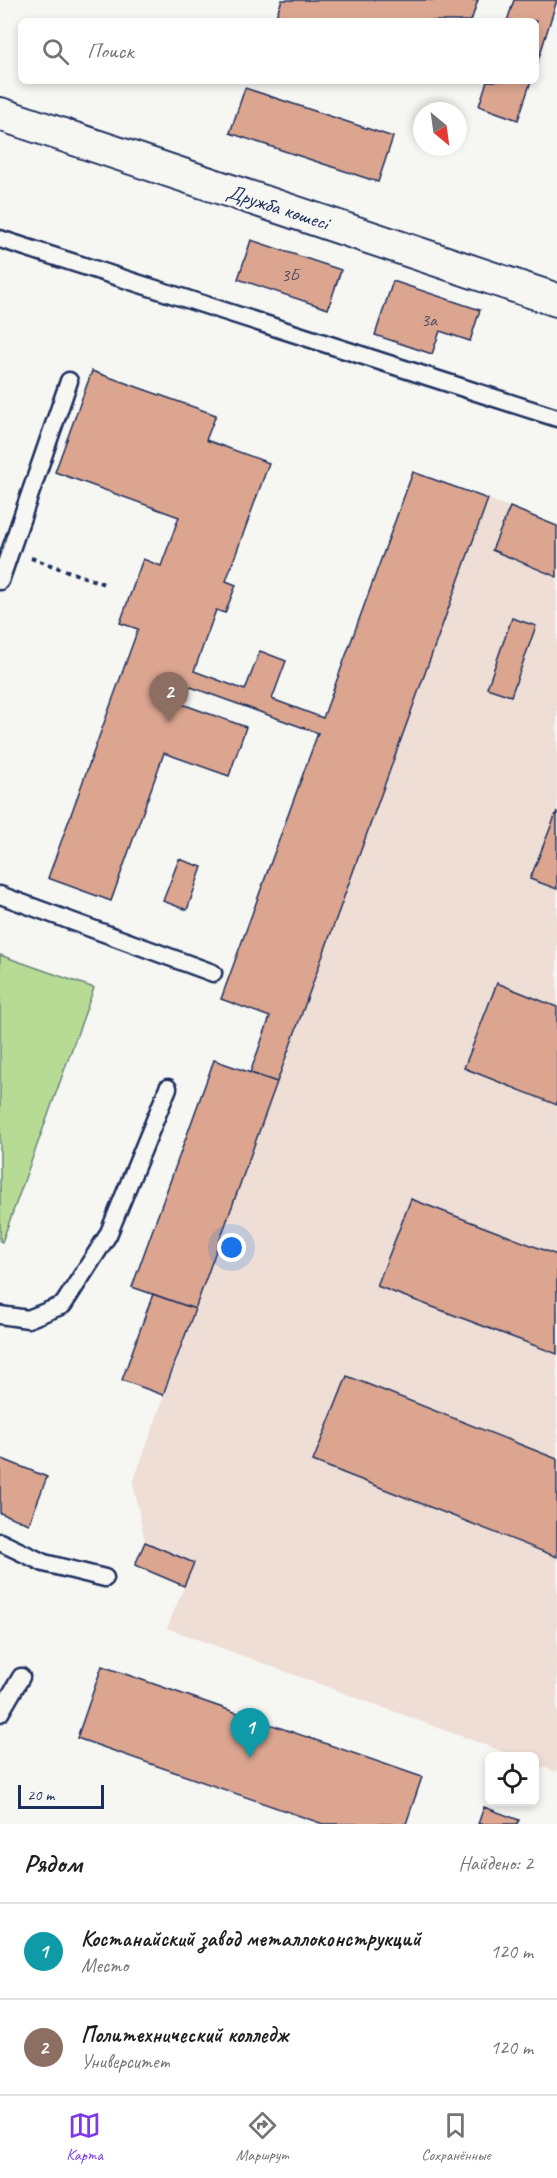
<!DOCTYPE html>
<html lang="ru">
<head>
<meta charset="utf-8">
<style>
	:root { --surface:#fff; --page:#f6f6f6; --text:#202124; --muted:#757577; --line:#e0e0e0; --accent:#7c3aed }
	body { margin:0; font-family:Caveat,sans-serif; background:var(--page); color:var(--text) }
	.controls { position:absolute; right:18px; bottom:18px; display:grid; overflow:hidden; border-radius:9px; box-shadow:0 3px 9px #0003 }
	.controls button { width:54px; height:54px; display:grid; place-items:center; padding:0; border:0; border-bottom:2px solid var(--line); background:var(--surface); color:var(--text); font:30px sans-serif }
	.compass { position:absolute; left:413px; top:102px; width:54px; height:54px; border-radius:50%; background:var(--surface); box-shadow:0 3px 9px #0003; rotate:151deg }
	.scale { position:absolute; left:18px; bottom:15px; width:86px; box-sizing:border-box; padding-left:6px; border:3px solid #1b2f5e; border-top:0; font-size:16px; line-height:21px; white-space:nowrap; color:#1b2f5e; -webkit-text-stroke:4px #f6f6f2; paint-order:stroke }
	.you { position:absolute; left:232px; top:1248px; width:21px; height:21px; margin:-15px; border:4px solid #fff; border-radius:50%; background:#1a73e8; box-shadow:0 0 0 9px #1a73e833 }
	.badge { display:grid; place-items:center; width:39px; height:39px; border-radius:50%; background:var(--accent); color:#fff; font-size:20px; font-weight:700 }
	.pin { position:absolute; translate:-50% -50px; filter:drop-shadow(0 2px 3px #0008) }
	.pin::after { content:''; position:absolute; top:32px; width:21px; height:18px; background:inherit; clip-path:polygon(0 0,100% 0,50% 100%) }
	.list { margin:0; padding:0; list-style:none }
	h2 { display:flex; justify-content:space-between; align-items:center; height:78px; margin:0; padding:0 24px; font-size:26px }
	h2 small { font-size:20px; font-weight:400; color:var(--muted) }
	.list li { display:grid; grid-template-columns:39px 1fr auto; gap:18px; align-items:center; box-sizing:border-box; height:96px; padding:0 24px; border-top:2px solid var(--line) }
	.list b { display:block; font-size:22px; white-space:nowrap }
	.list p { margin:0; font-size:20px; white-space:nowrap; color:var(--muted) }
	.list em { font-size:20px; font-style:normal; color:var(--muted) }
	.icon { flex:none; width:33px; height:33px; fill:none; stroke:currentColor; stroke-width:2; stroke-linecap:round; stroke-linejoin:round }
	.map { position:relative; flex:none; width:557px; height:1824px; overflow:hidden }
	.search { position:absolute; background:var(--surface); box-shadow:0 3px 9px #0003; left:18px; right:18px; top:18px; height:66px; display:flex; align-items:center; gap:15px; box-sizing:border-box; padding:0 21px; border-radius:9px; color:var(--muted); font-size:22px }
	.sheet { height:270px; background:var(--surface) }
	nav { display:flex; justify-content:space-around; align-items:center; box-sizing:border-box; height:84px; border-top:2px solid var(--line); background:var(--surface); font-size:16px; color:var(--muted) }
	nav a { display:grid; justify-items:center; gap:3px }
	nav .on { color:var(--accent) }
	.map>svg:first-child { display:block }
	.built { fill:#eeded5 }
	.green { fill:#b7db95; stroke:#69857a; stroke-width:1.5 }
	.building { fill:#dba590; stroke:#1b2f5e; stroke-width:1.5 }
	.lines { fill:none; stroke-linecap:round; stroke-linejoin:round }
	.lane-casing { stroke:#1b2f5e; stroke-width:21 }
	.street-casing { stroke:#1b2f5e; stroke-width:36 }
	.path { stroke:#1b2f5e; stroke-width:4; stroke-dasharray:4.5 4.5; stroke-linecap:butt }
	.lane { stroke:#f6f6f2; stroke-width:16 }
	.street { stroke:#f6f6f2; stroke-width:32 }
	.labels { text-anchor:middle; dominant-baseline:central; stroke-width:5; stroke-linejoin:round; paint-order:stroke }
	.number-label { font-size:18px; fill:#4b4c6a }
	.street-label { font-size:21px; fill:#1b2f5e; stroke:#f6f6f2 }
</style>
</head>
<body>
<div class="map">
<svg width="557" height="1824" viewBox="0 0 557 1824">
	<rect width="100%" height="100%" fill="#f6f6f2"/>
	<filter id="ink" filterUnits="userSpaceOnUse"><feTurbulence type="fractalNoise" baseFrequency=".0167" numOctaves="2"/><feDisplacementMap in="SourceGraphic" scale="12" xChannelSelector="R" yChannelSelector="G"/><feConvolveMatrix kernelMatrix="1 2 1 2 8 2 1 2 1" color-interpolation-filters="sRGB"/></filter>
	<g filter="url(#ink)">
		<path class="built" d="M488,499l69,27v1246l-22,-8 -1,-8h-19l-348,-128 27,-65 -49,-21 -12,-59z"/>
		<path class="green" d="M0,955l94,33 -92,254 -2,-1z"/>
		<path class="building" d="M282,0h196l-7,21h-180l-15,-5z
			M514,0h43l-21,67v-46h-29z
			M487,81h44l-13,39 -39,-14z
			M245,88l148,49 -15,45 -148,-49z
			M251,240l90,30 -13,39 -90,-30z
			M393,281l87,29 -10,31 -30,-10 -8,23 -57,-19z
			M92,371l124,44 -10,25 63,23 -43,118 10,4 -11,28 -9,-3 -22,61 51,19 15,-39 26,10 -14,38 51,19 90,-246 75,27 -211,583 -27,-9 20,-56 -49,-18 97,-266 -130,-47 -6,18 64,23 -17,49 -65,-23 -53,148 -63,-23 90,-249 -18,-6 23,-64 18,7 18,-49 -124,-45z
			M510,507l47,19v51l-65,-27z
			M512,618l24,8 -25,70 -24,-8z
			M557,811v78l-27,-10z
			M179,859l23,8 -15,43 -24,-9z
			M497,983l60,24v98l-93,-37z
			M214,1060l63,22 -82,227 -63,-22z
			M411,1199l146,56v99l-180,-68z
			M153,1294l42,15 -32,86 -41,-15z
			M347,1376l210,83v98l-244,-96z
			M0,1458l47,19 -18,47 -29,-11z
			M145,1542l49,21 -10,23 -49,-21z
			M102,1666l320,111 -16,47h-83l-246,-86z
			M484,1807l35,13 -2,4h-39z"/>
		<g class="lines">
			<defs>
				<path id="lane" d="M0,239l557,179
					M0,581l69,-200
					M0,895l213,78
					M0,1315l28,4 35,-14 45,-70 60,-147
					M0,1542l44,21 61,15
					M0,1713l21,-36"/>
				<path id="street" d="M0,114l557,186"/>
			</defs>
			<use href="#lane" class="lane-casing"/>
			<use href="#street" class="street-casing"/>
			<path class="path" d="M31,558l76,27"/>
			<use href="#lane" class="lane"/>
			<use href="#street" class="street"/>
		</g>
	</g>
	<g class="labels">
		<g class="number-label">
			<text x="290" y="275">3Б</text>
			<text x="429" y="320">3а</text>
		</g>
		<g class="street-label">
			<text transform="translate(278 207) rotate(18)">Дружба көшесі</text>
		</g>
	</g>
</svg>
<div class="controls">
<button><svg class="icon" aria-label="locate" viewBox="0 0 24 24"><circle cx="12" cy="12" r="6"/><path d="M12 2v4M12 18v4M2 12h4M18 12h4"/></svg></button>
</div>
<svg class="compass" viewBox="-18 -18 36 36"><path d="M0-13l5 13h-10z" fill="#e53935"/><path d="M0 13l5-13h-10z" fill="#757577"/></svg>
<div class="scale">20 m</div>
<div class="you"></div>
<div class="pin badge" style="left:250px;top:1758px;background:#0f9aa8">1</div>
<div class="pin badge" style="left:169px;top:722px;background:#8d6e63">2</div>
<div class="search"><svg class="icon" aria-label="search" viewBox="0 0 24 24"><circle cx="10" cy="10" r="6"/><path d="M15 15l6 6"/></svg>Поиск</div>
</div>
<section class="sheet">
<h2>Рядом<small>Найдено: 2</small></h2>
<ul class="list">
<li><span class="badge" style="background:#0f9aa8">1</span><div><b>Костанайский завод металлоконструкций</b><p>Место</p></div><em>120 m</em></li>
<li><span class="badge" style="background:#8d6e63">2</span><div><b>Политехнический колледж</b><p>Университет</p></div><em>120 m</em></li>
</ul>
</section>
<nav>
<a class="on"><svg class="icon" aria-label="map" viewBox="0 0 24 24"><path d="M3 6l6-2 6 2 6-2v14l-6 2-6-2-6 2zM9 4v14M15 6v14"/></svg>Карта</a>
<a><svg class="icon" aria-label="directions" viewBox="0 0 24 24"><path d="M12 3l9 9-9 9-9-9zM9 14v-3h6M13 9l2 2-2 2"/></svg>Маршрут</a>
<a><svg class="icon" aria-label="saved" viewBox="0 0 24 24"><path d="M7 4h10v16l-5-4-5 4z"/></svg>Сохранённые</a>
</nav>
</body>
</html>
